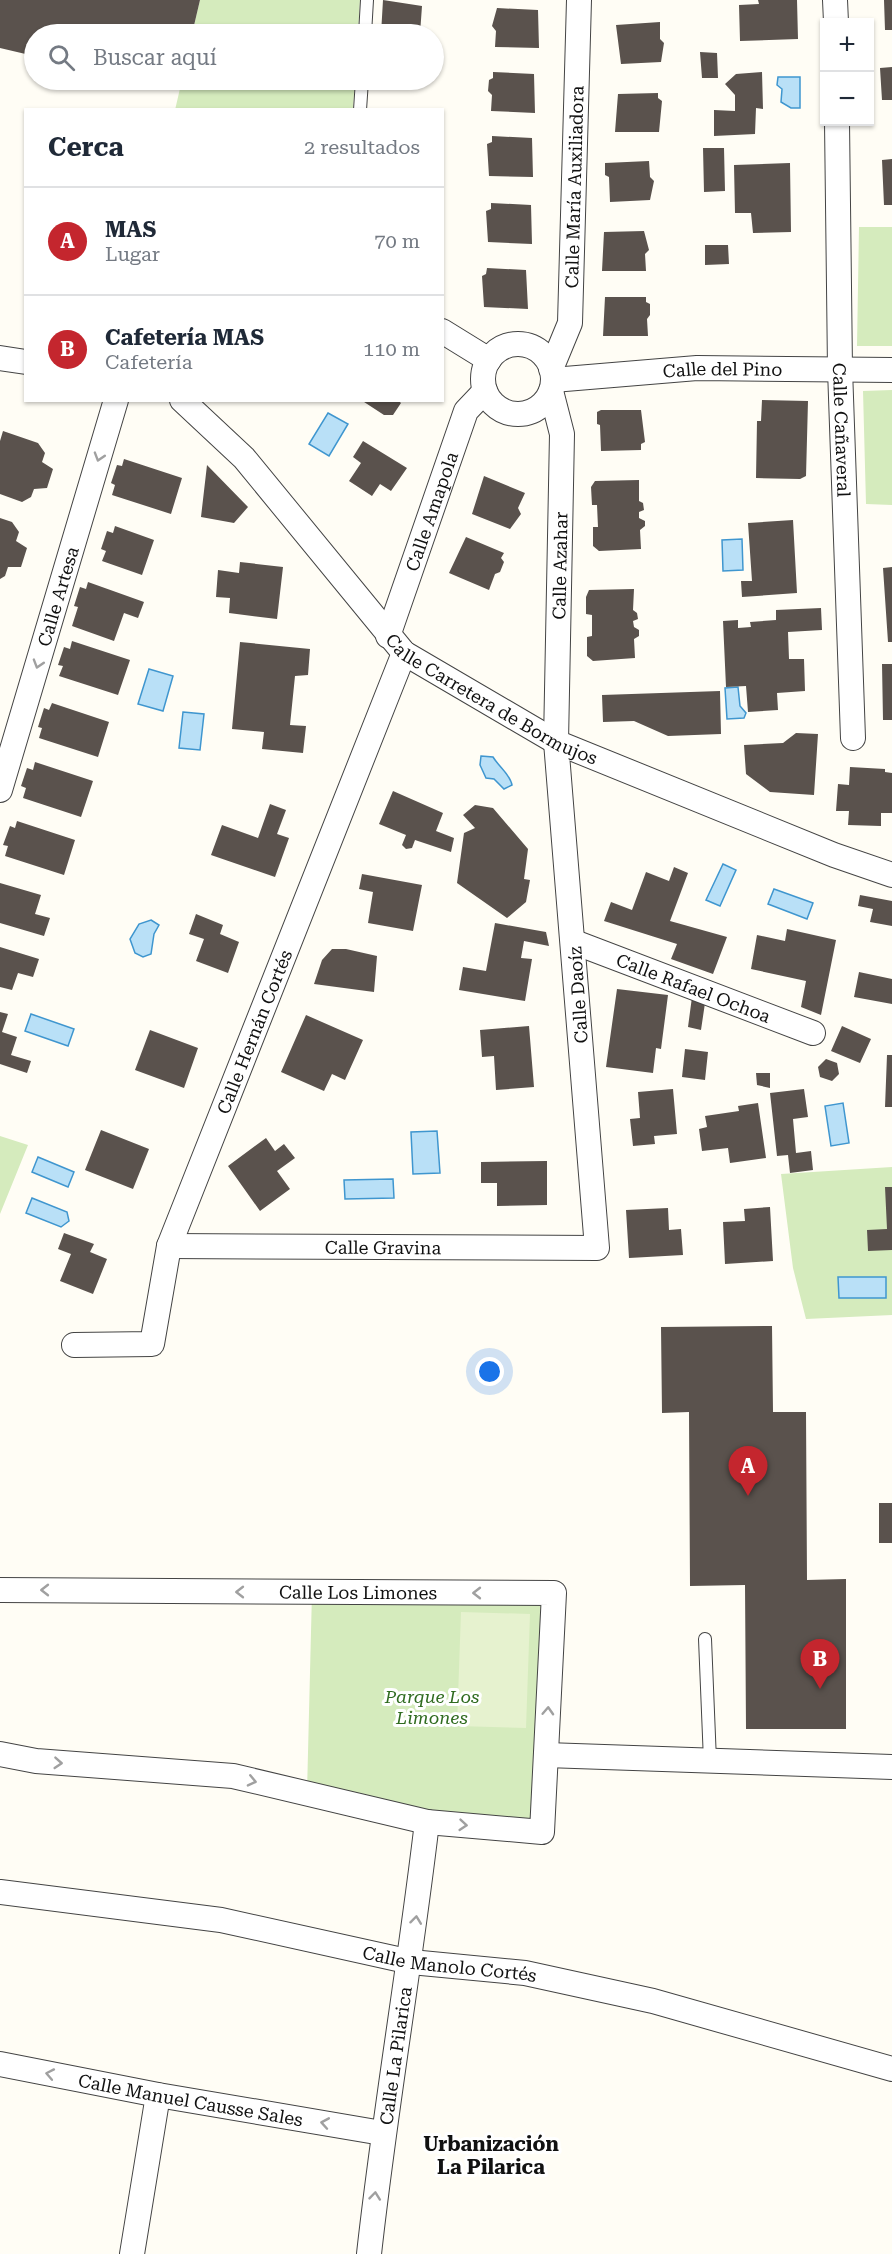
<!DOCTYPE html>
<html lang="es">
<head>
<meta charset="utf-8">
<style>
	:root { --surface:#fff; --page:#f6f6f7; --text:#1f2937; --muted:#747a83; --line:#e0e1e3; --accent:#c4262e }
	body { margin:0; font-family:"Roboto Serif",serif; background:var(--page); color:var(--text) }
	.controls { position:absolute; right:18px; top:18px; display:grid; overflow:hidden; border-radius:0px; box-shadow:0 2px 4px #0004 }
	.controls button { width:54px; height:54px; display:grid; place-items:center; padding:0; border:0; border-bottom:2px solid var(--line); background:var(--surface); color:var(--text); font:30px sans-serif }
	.you { position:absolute; left:490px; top:1372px; width:21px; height:21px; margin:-15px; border:4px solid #fff; border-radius:50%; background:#1a73e8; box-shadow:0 0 0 9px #1a73e833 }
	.badge { display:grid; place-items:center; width:39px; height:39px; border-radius:50%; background:var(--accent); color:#fff; font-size:20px; font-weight:700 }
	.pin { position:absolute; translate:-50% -50px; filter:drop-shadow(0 2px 3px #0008) }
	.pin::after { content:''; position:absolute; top:32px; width:21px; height:18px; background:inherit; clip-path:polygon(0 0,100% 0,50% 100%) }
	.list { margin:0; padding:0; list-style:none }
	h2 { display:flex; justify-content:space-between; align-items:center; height:78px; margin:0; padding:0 24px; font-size:26px }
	h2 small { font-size:20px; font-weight:400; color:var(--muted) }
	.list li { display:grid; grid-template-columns:39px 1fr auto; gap:18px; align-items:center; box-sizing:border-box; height:108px; padding:0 24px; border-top:2px solid var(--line) }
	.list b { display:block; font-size:22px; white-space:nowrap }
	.list p { margin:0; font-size:20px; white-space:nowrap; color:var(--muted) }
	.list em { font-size:20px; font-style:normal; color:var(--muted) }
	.icon { flex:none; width:33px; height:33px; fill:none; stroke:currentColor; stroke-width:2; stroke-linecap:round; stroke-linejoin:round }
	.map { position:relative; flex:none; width:892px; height:2254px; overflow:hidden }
	.search { position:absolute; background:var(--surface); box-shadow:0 2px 4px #0004; left:24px; top:24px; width:420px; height:66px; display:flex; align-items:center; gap:15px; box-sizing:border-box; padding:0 21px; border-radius:33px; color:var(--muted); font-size:22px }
	.panel { position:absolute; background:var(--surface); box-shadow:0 2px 4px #0004; left:24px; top:108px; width:420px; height:294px; border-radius:0px }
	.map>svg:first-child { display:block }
	.green { fill:#d5ebbd }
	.pitch { fill:#e6f2cf }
	.water { fill:#b9e0f7; stroke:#3f96cf; stroke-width:1.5 }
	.building { fill:#5a524d }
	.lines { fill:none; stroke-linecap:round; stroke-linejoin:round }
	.lane-casing { stroke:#444; stroke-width:14 }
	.street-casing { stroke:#444; stroke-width:26 }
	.lane { stroke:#fff; stroke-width:12 }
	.street { stroke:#fff; stroke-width:24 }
	.oneway { stroke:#a0a0a0 }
	.labels { text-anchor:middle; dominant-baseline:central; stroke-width:6; stroke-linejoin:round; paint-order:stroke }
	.street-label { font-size:18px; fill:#111; stroke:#fff }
	.park-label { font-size:18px; font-style:italic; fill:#2f6b1f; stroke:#fff }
	.neighbourhood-label { font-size:20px; font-weight:bold; fill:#111; stroke:#fff }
</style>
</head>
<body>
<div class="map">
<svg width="892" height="2254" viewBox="0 0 892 2254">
	<rect width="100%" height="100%" fill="#fffdf5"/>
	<path class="green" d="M200,0h160l-2,34h-166z
		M182,80h173l-2,29 -178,1z
		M859,227h33v119h-35z
		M892,390v115l-26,-1 -3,-113z
		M0,1136l28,9 -28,69z
		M892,1167v148l-86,4 -13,-51 -12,-94z
		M312,1592l242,1 -12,239 -235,-39z"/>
	<path class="pitch" d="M461,1612l69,2 -4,114 -69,-2z"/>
	<path class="water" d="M778,77h22v31h-9l-10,-6 1,-13 -5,-4z
		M328,413l20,11 -19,32 -20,-12z
		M742,539l1,31 -20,1 -1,-31z
		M149,669l24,7 -10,35 -25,-7z
		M738,687l2,19 6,7 -2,5 -17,1 -2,-31z
		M183,712l21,2 -4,36 -21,-2z
		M481,756l12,1c6,10 17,17 19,28l-8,4 -10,-10 -8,-1 -6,-13z
		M723,864l13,6 -16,36 -14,-6z
		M774,889l39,14 -6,16 -39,-15z
		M151,920l8,5 -5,9 -3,20 -8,3 -8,-4 -5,-14 9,-15z
		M31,1014l43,15 -6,17 -43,-15z
		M843,1103l6,40 -18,3 -6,-40z
		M437,1131l3,42 -27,1 -2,-42z
		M38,1157l36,15 -6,15 -36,-15z
		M393,1179l1,19 -49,1 -1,-19z
		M32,1198l35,14 2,9 -8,6 -35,-14z
		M838,1277h48v21h-47z"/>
	<path class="building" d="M0,0h200l-8,34h-158v22l-34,-8z
		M383,0l39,6 -2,28h-39z
		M758,0h39l1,39 -58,2 -1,-36 20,-1z
		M884,0h8v30h-7z
		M497,8l41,2 1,38 -44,-1 1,-16 -4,-5z
		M660,22v17l4,4 -3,19 -40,2 -5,-39z
		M700,52l17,1 1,25h-16z
		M892,67v33h-10l-2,-32z
		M493,72l41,2 1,39 -44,-2 1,-16 -4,-4 1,-11 4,-2z
		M762,72l1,37 -7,-1 -1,26 -41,2v-26l21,1v-16l-10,-11 11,-10z
		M139,80h43l-2,10z
		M658,93v5l4,3 -3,31h-44l3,-38z
		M492,136l40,2 1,39 -44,-1 -2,-32 5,-2z
		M703,148h21l1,43 -21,1z
		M892,159v46h-8l-2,-45z
		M649,161l1,16 4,4 -4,19 -40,2 -1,-25 -4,-2v-12z
		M790,163l1,69 -38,1 -2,-20h-16l-1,-48z
		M491,203l40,2 1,39 -44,-2 -2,-31 5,-2z
		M644,231l5,19 -4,4 1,17h-44l2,-39z
		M705,245h23l1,19 -24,1z
		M487,268l39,2 2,39 -44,-2 -2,-31 4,-2z
		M605,297h41v5l4,2v11l-3,4 1,17h-45z
		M361,400h37l3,3 -8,12h-9z
		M762,400l46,1 -2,75 -6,3 -44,-1 1,-57h4z
		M601,410h40l4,32 -4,2v6l-40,1 -1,-26 -3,-1v-12z
		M3,431l35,12 7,10 -3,9 11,7 -6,19 -13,1 -3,8 -9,5 -22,-8v-53z
		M363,441l44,27 -16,23 -11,-7 -8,12 -23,-15 12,-18 -8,-6z
		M124,459l58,19 -11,36 -59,-19 3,-10 -4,-2 6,-18 5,1z
		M207,465l41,42 -14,16 -33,-6z
		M484,476l41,17 -7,15 3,6 -11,15 -38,-15z
		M639,480v21l4,2 1,7 -5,2v6l6,3v5l-5,4 1,19 -42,2 -6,-5v-19h5l-1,-22h-5l-1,-18 4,-6z
		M0,518l12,4 7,10 -3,9 11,7 -6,19h-13l-3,9 -5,3z
		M793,520l4,73 -55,4 -1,-16h11l-4,-58z
		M115,526l39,14 -12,35 -40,-14 4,-10 -5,-2 6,-18 6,2z
		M466,537l38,16 -3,5 3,4 -4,10 -5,2 -6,16 -40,-17z
		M240,562l43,5 -6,52 -48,-6 1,-15 -14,-1 2,-27 21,3z
		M892,567v75h-4l-5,-74z
		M88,582l56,20 -6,16 -14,-5 -10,28 -42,-15 6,-19 -4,-1 6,-19 6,2z
		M634,589l-1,21 4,3 1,6 -5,2 1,6 5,3v6l-5,3 1,19 -42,3 -6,-5v-19l5,-1v-21l-6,-1v-17l3,-7z
		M821,608l1,22 -34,2 1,27h15l1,32 -28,2 1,17 -30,2 -2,-26 -20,1 -3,-66 15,-1v8l13,-1 -1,-5 26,-2v-10z
		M72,641l58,19 -12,35 -59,-19 4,-10 -5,-1 6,-18 6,2z
		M240,642l70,7 -2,26 -13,1 -5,49 16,1 -3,27 -41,-4 2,-17 -32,-3z
		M882,664h10v56h-9z
		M720,691l1,43 -53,2 -34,-15 -31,1 -1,-27z
		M52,703l57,19 -11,35 -59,-19 3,-10 -4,-1 6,-19 5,2z
		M796,733l22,1 -4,61 -44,-3 -24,-18 -2,-29 39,-2z
		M35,762l58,19 -12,36 -58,-19 3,-10 -5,-2 6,-18 6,2z
		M850,767l35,2v3l7,1v40h-11v13l-33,-1 1,-14h-13l2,-27 11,1z
		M393,791l50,22 -7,18 18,7 -3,14 -36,-12 -3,8 -6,1 -4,-4 4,-10 -27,-11z
		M270,804l16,6 -9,24 12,4 -14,39 -64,-22 11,-30 36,13z
		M475,805l18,3 35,41 -4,30 6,1 -4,22 -19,16 -50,-35 7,-50 11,-5 -12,-13z
		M17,821l58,19 -11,35 -59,-19 3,-10 -5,-1 7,-19 5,2z
		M674,867l14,6 -18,48 57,16 -14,37 -42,-15 6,-15 -73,-23 7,-19 21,8 14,-38 23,9z
		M362,874l60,11 -9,46 -45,-8 5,-31 -14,-3z
		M0,883l41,12 -6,19 15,4 -6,18 -44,-13z
		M860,895l32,6v25l-22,-4 3,-13 -15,-3z
		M196,914l27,11 -3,9 19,8 -11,31 -32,-12 8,-22 -15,-5z
		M495,923l51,9 3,14 -25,-5 -3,17 11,1 -7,42 -66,-11 4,-23 23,4z
		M787,929l49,11 -15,75 -20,-8 5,-26 -55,-12 6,-34 28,6z
		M0,947l39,12 -6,18 -15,-4 -6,17 -12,-3z
		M332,949h14l31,7 -3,36 -60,-8 8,-24z
		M859,972l33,7v25l-38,-7z
		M617,989l51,6 -7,54 -5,-1 -3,25 -47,-6z
		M692,997l13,6 -4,27 -13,-3z
		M0,1012l8,2 -6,18 15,5 -6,18 20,6 -4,12 -27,-9z
		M306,1015l57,25 -18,40 -13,-6 -8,17 -43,-19z
		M529,1026l5,61 -38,3 -2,-34 -12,1 -2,-27z
		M842,1026l29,13 -11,24 -29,-12z
		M150,1030l48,18 -14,40 -49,-18z
		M685,1049l23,3 -3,28 -23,-3z
		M887,1055h5v52h-7z
		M826,1059l11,4 2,11 -7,7 -12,-4 -2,-10z
		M756,1073h14v15l-13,-3z
		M673,1089l4,45 -23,2 1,8 -22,2 -3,-27 10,-1 -2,-26z
		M804,1089l4,28 -15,2 3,34 15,-2 2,19 -23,3 -2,-18 -11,1 -7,-63z
		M758,1103l8,55 -36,5 -2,-15 -26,3 -3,-22 8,-2 -2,-11 34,-5 -1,-5z
		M101,1130l48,19 -16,40 -48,-19z
		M266,1138l9,13 9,-7 11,14 -18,13 13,18 -30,22 -32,-45z
		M547,1161v44l-50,1v-23h-16v-21z
		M885,1187h7v63l-24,1 -1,-21 20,-1z
		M770,1207l3,54 -48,3 -2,-42 22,-1 -1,-12z
		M668,1208l1,22 12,-1 2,26 -54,3 -3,-48z
		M64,1233l30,11 -4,8 17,7 -14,35 -33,-13 11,-27 -13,-5z
		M772,1326l1,86h33l1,168 39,-1v150h-100l-1,-144 -55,1 -1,-174 -27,1 -1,-86z
		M879,1503h13v40h-13z"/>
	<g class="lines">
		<defs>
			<path id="lane" d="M365,34l2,-34
				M360,110l2,-30
				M705,1639l5,122"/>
			<g id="street">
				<path d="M835,0l1,22"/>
				<path id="s1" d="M837,122l3,247 13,369"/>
				<path d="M442,331l47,29"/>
				<circle cx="518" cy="379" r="35"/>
				<path d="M0,358l26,4"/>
				<path id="s2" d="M551,369l19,-46 9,-323"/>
				<path id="s3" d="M553,380l144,-12 195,2"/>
				<path id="s4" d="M182,400l62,58 160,195 152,89 278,113 58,20"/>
				<path id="s5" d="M388,636l78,-225 19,-20"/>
				<path id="s6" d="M0,790l116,-390"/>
				<path id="s7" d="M574,942l239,91"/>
				<path id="s8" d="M169,1246l428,2 -41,-506 6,-308 -11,-43"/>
				<path id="s9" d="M74,1345l78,-1 17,-98 235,-593"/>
				<path id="s10" d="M0,1590l554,3 -12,239 -115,-10 -194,-46 -197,-15 -36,-7"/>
				<path d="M546,1755l346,12"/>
				<path id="s11" d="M0,1892l221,28 190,42 114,11 128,28 239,68"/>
				<path id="s12" d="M0,2064l158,31 224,38"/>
				<path d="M132,2254l26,-159"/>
				<path id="s13" d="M369,2254c16,-145 41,-287 58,-432"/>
			</g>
		</defs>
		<use href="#lane" class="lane-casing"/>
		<use href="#street" class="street-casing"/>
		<use href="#lane" class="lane"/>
		<use href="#street" class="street"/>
	</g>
	<defs><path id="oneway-chevron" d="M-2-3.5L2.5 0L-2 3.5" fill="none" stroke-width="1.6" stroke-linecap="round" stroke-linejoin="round" transform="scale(1.5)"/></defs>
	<g class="oneway">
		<use href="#oneway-chevron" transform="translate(99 457) rotate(107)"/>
		<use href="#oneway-chevron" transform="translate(38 664) rotate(107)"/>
		<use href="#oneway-chevron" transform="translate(45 1590) rotate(-180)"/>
		<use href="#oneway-chevron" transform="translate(240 1592) rotate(-180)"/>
		<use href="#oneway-chevron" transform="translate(477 1593) rotate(-180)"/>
		<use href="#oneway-chevron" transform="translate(548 1711) rotate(-87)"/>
		<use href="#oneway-chevron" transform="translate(58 1763) rotate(4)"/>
		<use href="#oneway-chevron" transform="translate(252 1781) rotate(13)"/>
		<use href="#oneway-chevron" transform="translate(463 1825) rotate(5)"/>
		<use href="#oneway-chevron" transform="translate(416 1920) rotate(-83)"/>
		<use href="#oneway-chevron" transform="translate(50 2074) rotate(-169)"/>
		<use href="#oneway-chevron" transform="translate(325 2123) rotate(-170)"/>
		<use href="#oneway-chevron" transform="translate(375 2196) rotate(-84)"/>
	</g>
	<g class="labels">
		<g class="street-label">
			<text stroke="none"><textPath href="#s2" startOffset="186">Calle María Auxiliadora</textPath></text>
			<text stroke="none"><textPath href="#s3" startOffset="170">Calle del Pino</textPath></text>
			<text stroke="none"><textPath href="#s1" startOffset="308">Calle Cañaveral</textPath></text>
			<text stroke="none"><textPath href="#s5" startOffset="132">Calle Amapola</textPath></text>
			<text stroke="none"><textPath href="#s8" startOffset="1112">Calle Azahar</textPath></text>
			<text stroke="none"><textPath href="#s6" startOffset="202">Calle Artesa</textPath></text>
			<text stroke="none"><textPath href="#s4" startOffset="436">Calle Carretera de Bormujos</textPath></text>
			<text stroke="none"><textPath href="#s7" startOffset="128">Calle Rafael Ochoa</textPath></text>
			<text transform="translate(578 995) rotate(-94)">Calle Daoíz</text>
			<text stroke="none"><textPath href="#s9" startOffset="408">Calle Hernán Cortés</textPath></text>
			<text stroke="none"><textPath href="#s8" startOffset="214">Calle Gravina</textPath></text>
			<text stroke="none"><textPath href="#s10" startOffset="358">Calle Los Limones</textPath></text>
			<text stroke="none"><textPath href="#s11" startOffset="456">Calle Manolo Cortés</textPath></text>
			<text stroke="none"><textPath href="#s13" startOffset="200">Calle La Pilarica</textPath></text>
			<text stroke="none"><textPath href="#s12" startOffset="194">Calle Manuel Causse Sales</textPath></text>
		</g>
		<g class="park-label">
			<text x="432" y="1696">Parque Los<tspan x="432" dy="21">Limones</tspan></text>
		</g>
		<g class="neighbourhood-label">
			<text x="491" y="2144">Urbanización<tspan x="491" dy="23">La Pilarica</tspan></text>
		</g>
	</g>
</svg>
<div class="controls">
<button>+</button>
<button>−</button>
</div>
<div class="you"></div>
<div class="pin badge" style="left:748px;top:1496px">A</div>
<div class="pin badge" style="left:820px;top:1689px">B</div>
<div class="search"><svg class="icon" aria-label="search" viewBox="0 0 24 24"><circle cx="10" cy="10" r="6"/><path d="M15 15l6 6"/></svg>Buscar aquí</div>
<section class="panel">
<h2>Cerca<small>2 resultados</small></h2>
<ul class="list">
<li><span class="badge">A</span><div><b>MAS</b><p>Lugar</p></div><em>70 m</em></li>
<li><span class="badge">B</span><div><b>Cafetería MAS</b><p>Cafetería</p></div><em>110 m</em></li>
</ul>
</section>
</div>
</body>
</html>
